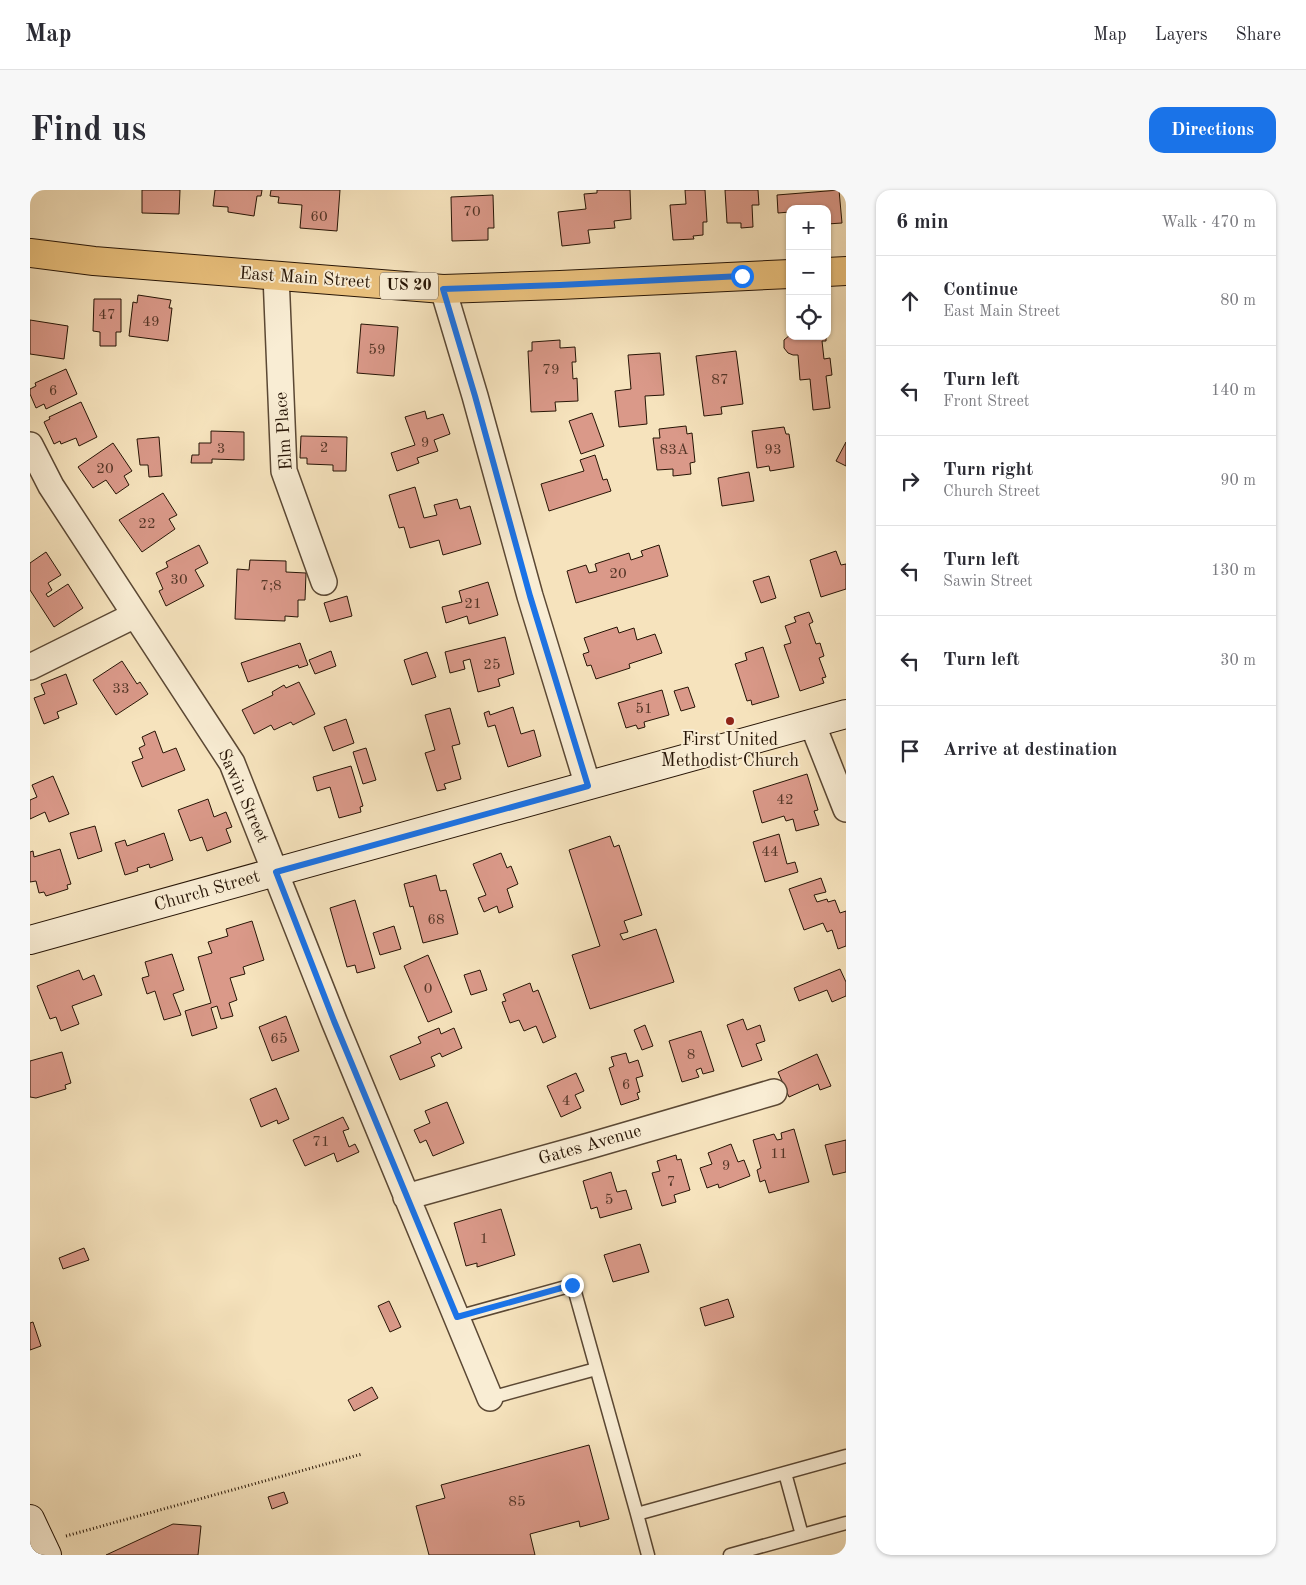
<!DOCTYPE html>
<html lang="en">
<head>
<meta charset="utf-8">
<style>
	:root { --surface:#fff; --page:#f7f7f7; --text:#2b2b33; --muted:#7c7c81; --line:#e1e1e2; --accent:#1a73e8 }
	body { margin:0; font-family:"Old Standard TT",serif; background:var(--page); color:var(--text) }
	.controls { position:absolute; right:15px; top:15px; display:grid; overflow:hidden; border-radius:10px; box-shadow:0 1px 4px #0004 }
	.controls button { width:45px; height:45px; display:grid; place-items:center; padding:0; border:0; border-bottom:1px solid var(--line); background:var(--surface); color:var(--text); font:25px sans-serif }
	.stop { position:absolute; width:15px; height:15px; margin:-11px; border:4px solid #1a73e8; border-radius:50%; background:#fff }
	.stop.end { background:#1a73e8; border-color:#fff; box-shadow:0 1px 5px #0008 }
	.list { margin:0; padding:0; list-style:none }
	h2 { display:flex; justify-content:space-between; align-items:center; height:65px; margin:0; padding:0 20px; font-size:21px }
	h2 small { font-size:16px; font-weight:400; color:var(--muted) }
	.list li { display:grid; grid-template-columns:32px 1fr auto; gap:15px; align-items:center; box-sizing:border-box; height:90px; padding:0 20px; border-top:1px solid var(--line) }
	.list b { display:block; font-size:19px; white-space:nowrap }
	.list p { margin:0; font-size:16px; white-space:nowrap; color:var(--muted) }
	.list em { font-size:16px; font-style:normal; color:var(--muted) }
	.icon { flex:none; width:28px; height:28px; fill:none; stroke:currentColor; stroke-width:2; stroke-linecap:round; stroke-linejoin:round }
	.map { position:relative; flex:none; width:816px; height:1365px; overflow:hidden; border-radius:15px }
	header { display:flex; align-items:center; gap:30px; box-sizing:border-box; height:70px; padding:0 25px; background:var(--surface); border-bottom:1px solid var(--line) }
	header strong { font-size:24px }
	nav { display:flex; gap:28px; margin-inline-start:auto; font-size:18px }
	.intro { display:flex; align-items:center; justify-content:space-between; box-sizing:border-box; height:120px; padding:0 30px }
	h1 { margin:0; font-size:35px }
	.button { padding:12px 22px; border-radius:15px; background:var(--accent); color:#fff; font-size:18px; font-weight:700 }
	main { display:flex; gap:30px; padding:0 30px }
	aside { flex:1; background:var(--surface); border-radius:15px; box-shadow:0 1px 4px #0004 }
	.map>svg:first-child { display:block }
	.building { fill:#da9989; stroke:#271506 }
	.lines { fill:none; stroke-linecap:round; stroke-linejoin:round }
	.lane-casing { stroke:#5b4834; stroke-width:15 }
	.street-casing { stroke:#5b4834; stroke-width:28 }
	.secondary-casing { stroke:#271506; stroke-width:30 }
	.primary-casing { stroke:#271506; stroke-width:30 }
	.path { stroke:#271506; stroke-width:3; stroke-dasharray:1 2.5; stroke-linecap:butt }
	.lane { stroke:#f9edd4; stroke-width:12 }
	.street { stroke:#f9edd4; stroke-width:25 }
	.secondary { stroke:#f9edd4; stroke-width:28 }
	.primary { stroke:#ebc27e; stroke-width:28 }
	.route { stroke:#1a73e8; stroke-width:6 }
	.poi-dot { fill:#8f2418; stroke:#f9edd4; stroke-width:2 }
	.labels { text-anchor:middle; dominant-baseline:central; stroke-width:4; stroke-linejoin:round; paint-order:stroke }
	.number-label { font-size:15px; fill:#543627 }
	.shield { fill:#f9edd4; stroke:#665644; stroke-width:1 }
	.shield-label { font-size:16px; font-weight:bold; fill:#271506 }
	.street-label { font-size:18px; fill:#271506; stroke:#f9edd4 }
	.poi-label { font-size:18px; fill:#271506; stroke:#f9edd4 }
</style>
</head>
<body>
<header>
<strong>Map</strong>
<nav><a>Map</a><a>Layers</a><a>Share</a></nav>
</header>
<div class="intro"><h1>Find us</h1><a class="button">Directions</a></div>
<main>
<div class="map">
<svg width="816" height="1365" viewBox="0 0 816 1365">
	<rect width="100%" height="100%" fill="#f6e3bd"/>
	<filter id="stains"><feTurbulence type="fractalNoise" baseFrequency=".004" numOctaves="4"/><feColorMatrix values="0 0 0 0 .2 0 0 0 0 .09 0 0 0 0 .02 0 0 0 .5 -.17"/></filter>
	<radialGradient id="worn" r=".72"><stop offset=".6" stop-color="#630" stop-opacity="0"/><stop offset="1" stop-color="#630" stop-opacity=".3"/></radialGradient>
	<path class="building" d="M112,0h38l-1,24 -37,-1z
		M185,0h47l-1,6h-4l-3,20 -26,-4v-5l-15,-1z
		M241,0h69l-3,41 -37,-3 2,-23 -24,-2 1,-6 -9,-1z
		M567,0h33l1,29 -17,2 1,7 -27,2 2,13 -28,3 -4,-34 28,-3 -2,-15 13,-1z
		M655,0h20l2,32h-4v13l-10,1 1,3 -21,1 -3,-35 16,-1z
		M695,0h33l1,15h-7l1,22 -12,1v-5h-14z
		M809,0l3,33 -15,1v-15h-37v3l-12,1 -1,-18z
		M463,5l1,33h-6v12l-36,1 -1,-44z
		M108,105l33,5 -2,8h3l-4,33 -39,-5 4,-34 4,1z
		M64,109h27v33h-5v14h-16v-14l-7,-1z
		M0,130l38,6 -4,33 -34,-5z
		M331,134l37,3 -4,49 -37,-3z
		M760,145v1h36v5h-4l2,18 6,-1 2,17 -6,1 4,32 -17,2 -3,-31 -10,1 -2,-25h-5l-5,-2 -4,-5v-8z
		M530,150v8l15,-1 1,15h-4l1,17 4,-1 1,23 -23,1 1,9 -25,1 -3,-61h4v-9z
		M706,161l7,53 -22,3 1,7 -18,2 -8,-60z
		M630,163l4,42 -19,1 2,28 -28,3 -4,-36 16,-2 -3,-34z
		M36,179l11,25 -31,15 -2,-5 -8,4 -6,-14v-5l6,-3 -1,-3z
		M51,212l16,35 -18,9 -3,-8 -15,6 -1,-3 -6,3 -10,-22 6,-3 -1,-2z
		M395,221l2,8 16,-5 7,20 -16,6 4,11 -21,7 2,5 -22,8 -6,-18 24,-8 -10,-28z
		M562,223l12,33 -23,8 -12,-33z
		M656,236l1,8 5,-1 3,29 -5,1 1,11 -18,2v-7l-16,1 -4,-32h7l-1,-9z
		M754,237l2,7h3l5,33 -24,4 -1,-5 -12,2 -5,-37z
		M181,241l33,1v28l-32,-1v4h-21l1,-8h7v-12h12z
		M271,246l46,1 -1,34h-13v-6l-26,-1v-6h-7z
		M129,247l3,39 -13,1 -1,-12h-8l-3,-26z
		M816,252v24l-10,-5z
		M83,253l19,28 -8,5 5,9 -13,9 -10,-14 -13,8 -15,-21z
		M565,265l8,25 4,-1 4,12 -62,20 -8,-27 43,-13 -4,-11z
		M719,282l5,29 -32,5 -4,-28z
		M385,297l9,31 13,-3 -3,-10 23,-6 3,10 10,-3 11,38 -38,11 -4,-15 -29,8 -6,-21 -5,1 -10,-33z
		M133,303l14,22 -8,4 6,10 -33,23 -23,-32z
		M169,355l9,18 -13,7 9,16 -38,20 -7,-15 4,-2 -7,-16 12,-6 -2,-5z
		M629,355l9,31 -92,27 -9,-32 19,-6 3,8 8,-2 -2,-7 34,-11 2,7 12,-4 -2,-5z
		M806,361l5,14 5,-1v25l-25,8 -11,-37z
		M16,362l15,23 -13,8 4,7 -6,4 2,3 20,-13 15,24 -29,19 -24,-37v-27z
		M220,370l36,1v11l20,1 -1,27h-7v17l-13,-1v5l-50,-2 2,-50 12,1z
		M739,386l7,22 -15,5 -8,-22z
		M458,392l10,33 -29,9 -2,-8 -21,7 -4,-16 20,-5 -3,-11z
		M317,406l5,20 -22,6 -6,-19z
		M779,422l4,10 -4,2 7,20 4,-1 4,13 -5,2 7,19 -4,1 2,5 -24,8 -16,-46 7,-2 -6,-17 11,-4 -2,-5z
		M587,437l2,6 15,-5 3,12 18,-6 7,19 -33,11 1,4 -34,11 -5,-14 -4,1 -4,-12 6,-2 -5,-14z
		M475,447l9,37 -16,5 2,7 -22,6 -8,-33 -7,2 2,8 -15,4 -5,-21z
		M270,453l8,22 -9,3 -1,-3 -50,17 -7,-19z
		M733,457l16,50 -27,8 -1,-5 -4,1 -12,-37 12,-4 -2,-7z
		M301,461l5,15 -21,8 -6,-14z
		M397,462l9,25 -24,8 -8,-25z
		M92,471l15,23 3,-2 8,12 -32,21 -23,-35z
		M36,484l11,30 -20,8 2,6 -15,6 -10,-26 11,-4 -4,-10z
		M269,492l16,32 -22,11 -2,-3 -17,8 -3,-5 -17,9 -12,-24 31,-15 -1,-3 12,-7 2,3z
		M658,497l7,20 -14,4 -7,-20z
		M632,500l7,25 -25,7 1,5 -7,2 -2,-4 -10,3 -8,-25z
		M483,517l8,27 13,-4 7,26 -33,11 -13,-42 -7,2 -4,-14 5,-2 1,4z
		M420,518l10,36 -8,2 9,33 -17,5 2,5 -9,2 -12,-38 10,-3 -10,-35z
		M316,529l8,24 -21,8 -9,-24z
		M125,541l8,22 13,-5 9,22 -43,17 -10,-25 11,-4 -4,-10 6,-3 -3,-8z
		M336,558l10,32 -13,4 -10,-32z
		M321,576l12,40 -3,1 1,5 -22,6 -9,-31 -13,4 -4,-14z
		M777,584l11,36 -4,1 5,14 -23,6 -3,-12 -7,2 -2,-5 -22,7 -9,-32z
		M23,586l16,38 -20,8 -4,-10 -15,7v-19l7,-3 -5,-12z
		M178,609l6,18 12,-5 6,15 -6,2 5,13 -24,9 -5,-14 -12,4 -12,-31z
		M65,636l7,25 -24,8 -8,-26z
		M134,643l9,27 -23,8 -1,-4 -12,4 1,3 -13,4 -10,-32 10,-3 2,6z
		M749,644l8,30 8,-2 3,10 -33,10 -12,-40z
		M580,646l4,11 5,-2 23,70 -18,6 4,11 -8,2 3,6 33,-11 18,53 -84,27 -18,-54 28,-9 -31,-96z
		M30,659l11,35 -4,1 1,4 -22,7 -2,-4 -5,1 -3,-12 -6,1v-30l3,-1 1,6z
		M471,663l6,15 4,-2 7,18 -11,5 6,18 -14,6 -2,-7 -13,6 -6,-14 8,-3 -13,-31z
		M406,685l4,16 6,-1 12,44 -35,9 -10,-37 -3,1 -6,-23z
		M791,688l5,14 -12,3 3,7 10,-3 1,3 7,-2 5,13 6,-2v35l-8,3 -6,-19 -5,2 -4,-9 -19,7 -15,-41z
		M325,710l20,68 -18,5 -2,-8 -8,2 -17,-59z
		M222,731l12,39 -21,7 2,7 -15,4 7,22 -8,3 4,13 -12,3 -4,-13 -6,2 6,20 -25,8 -7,-25 26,-8 -13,-46 14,-4 -4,-11 20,-6 -2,-7z
		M364,736l7,23 -21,6 -7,-22z
		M142,764l12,36 -11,4 8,21 -17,5 -9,-29 -8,3 -5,-16 7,-2 -4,-14z
		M398,765l24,57 -24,10 -24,-56z
		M810,779l6,13v14l-14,6 -5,-12 -28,11 -5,-13z
		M49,780l4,10 11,-5 8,20 -30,11 7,18 -18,7 -5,-14 -6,2 -13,-33z
		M450,780l7,20 -16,5 -7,-20z
		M500,793l3,9 5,-2 18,47 -13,6 -7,-17 -12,5 -5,-11 -9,3 -8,-21 4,-1 -3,-7z
		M256,826l13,35 -27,10 -13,-34z
		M713,829l4,11 13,-5 5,16 -9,3 6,16 -20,7 -15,-42z
		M615,835l8,21 -11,4 -8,-20z
		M409,838l2,6 13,-6 8,20 -20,9 -2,-4 -9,4 4,9 -35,14 -10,-24 31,-13 -3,-6z
		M671,841l13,40 -11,3 -2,-6 -5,2 3,7 -17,5 -13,-41z
		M32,862l9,31 -6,2 1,4 -30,9 -6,-1v-36z
		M596,863l3,10 9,-3 5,16 -7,2 4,14 -3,1 2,6 -18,6 -12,-37 5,-2 -3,-9z
		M787,864l14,32 -11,4 -2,-6 -29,13 -11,-25z
		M546,883l8,18 -9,4 6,13 -20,9 -14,-31z
		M246,898l13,31 -11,5 -1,-4 -16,7 -11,-28z
		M417,912l17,41 -31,13 -7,-16 -6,3 -6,-13 16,-7 -5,-12z
		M313,927l6,12 -6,2 6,16 6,-3 4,8 -22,10 -3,-9 -29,13 -12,-26z
		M764,939l15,53 -40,11 -4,-13 -5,2 -3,-12 4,-2 -8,-28 21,-6 3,6 5,-1 -1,-6z
		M816,950v32l-13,3 -8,-30z
		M701,954l7,18 6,-2 6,16 -31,12 -1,-4 -11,4 -7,-20 12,-4 -4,-11z
		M646,965l1,5 4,-1 9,31 -16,5 2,7 -14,4 -10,-33 8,-2 -3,-10z
		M581,982l6,20 9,-2 6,19 -32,9 -3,-11 -6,2 -8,-28z
		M471,1019l14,46 -38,12v-4l-11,3 -12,-43z
		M610,1054l9,28 -36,10 -9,-27z
		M54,1058l5,12 -26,9 -4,-11z
		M698,1109l6,18 -29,9 -5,-18z
		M359,1111l12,26 -11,5 -12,-26z
		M3,1132l8,24 -11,4v-27z
		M342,1197l6,11 -24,13 -6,-11z
		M559,1255l20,74 -29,8 -1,-6 -49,13 5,21h-106l-13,-49 29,-8 -4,-13z
		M254,1302l4,11 -16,6 -4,-12z
		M143,1334l28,2 -3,29h-92z"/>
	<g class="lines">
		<defs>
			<path id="lane" d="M427,1127l116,-32 64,229 209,-58
				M460,1208l106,-29
				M755,1283l17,62
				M607,1324l11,41
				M700,1365l116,-32"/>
			<path id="street" d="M246,85l8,196 40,111
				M413,99l32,107 55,200 58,190
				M0,255l21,41 181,277 102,258 156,377
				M0,477l105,-52
				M782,533l34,86
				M376,1007l183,-51 185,-54"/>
			<path id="secondary" d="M0,750l816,-226
				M0,1329l17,36"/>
			<path id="primary" d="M0,63l64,8 349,28 117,-4 230,-11
				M797,82l19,-1"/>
		</defs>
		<use href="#lane" class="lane-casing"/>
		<use href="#street" class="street-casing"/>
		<use href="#secondary" class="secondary-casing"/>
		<use href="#primary" class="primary-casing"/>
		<path class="path" d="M36,1346l296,-82"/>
		<use href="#lane" class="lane"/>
		<use href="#street" class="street"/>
		<use href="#secondary" class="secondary"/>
		<use href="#primary" class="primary"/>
	</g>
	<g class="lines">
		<path class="route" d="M542,1095l-115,32 -123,-296 -58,-149 312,-86 -58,-190 -55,-200 -32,-107 117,-4 182,-9"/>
	</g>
	<circle class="poi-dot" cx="700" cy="531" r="5"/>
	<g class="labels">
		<g class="number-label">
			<text x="442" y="22">70</text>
			<text x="289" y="27">60</text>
			<text x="77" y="125">47</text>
			<text x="121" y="132">49</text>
			<text x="347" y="160">59</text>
			<text x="521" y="180">79</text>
			<text x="690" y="190">87</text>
			<text x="23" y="201">6</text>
			<text x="395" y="253">9</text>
			<text x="294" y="258">2</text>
			<text x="191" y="259">3</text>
			<text x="644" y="260">83A</text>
			<text x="743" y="260">93</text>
			<text x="75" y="279">20</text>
			<text x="117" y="334">22</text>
			<text x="588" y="384">20</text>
			<text x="149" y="390">30</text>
			<text x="241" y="396">7;8</text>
			<text x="443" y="414">21</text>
			<text x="462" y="475">25</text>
			<text x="91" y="499">33</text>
			<text x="614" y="519">51</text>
			<text x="755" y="610">42</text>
			<text x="740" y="662">44</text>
			<text x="406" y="730">68</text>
			<text x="398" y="799">0</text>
			<text x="249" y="849">65</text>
			<text x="661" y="865">8</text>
			<text x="596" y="895">6</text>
			<text x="536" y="911">4</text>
			<text x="291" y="952">71</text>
			<text x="749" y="964">11</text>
			<text x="696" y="976">9</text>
			<text x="641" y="992">7</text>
			<text x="579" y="1010">5</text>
			<text x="454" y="1049">1</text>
			<text x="487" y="1312">85</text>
		</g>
		<rect class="shield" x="350" y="82.5" width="58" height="27" rx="4"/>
		<g class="shield-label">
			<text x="379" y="96">US 20</text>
		</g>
		<g class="street-label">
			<text transform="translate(275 88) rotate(4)">East Main Street</text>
			<text transform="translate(254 241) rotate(-94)">Elm Place</text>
			<text transform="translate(213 606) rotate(66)">Sawin Street</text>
			<text transform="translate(177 701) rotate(-16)">Church Street</text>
			<text transform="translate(560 955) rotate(-16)">Gates Avenue</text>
		</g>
		<g class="poi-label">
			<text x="700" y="550">First United<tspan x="700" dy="21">Methodist Church</tspan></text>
		</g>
	</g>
	<rect width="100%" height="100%" filter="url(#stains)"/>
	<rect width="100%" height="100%" fill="url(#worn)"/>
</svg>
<div class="controls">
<button>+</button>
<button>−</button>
<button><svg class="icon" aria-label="locate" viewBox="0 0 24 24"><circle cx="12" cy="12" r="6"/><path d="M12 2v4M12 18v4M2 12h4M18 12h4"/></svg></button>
</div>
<div class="stop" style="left:712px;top:86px"></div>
<div class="stop end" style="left:542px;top:1095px"></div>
</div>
<aside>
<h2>6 min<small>Walk · 470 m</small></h2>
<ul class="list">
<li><svg class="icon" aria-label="ahead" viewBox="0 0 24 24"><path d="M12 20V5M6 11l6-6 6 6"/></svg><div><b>Continue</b><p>East Main Street</p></div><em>80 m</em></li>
<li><svg class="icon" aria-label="left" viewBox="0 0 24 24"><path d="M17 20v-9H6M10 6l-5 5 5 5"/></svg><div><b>Turn left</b><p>Front Street</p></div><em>140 m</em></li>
<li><svg class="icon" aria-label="right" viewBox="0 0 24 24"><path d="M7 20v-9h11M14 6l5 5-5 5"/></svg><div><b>Turn right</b><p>Church Street</p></div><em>90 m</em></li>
<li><svg class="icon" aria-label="left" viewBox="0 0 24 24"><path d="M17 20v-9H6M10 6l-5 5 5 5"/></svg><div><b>Turn left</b><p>Sawin Street</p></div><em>130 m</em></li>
<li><svg class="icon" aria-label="left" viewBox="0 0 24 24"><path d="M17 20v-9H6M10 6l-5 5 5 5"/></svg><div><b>Turn left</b></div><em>30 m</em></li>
<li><svg class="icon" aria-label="arrive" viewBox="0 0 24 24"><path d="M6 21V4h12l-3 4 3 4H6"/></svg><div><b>Arrive at destination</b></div></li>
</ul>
</aside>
</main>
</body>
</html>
